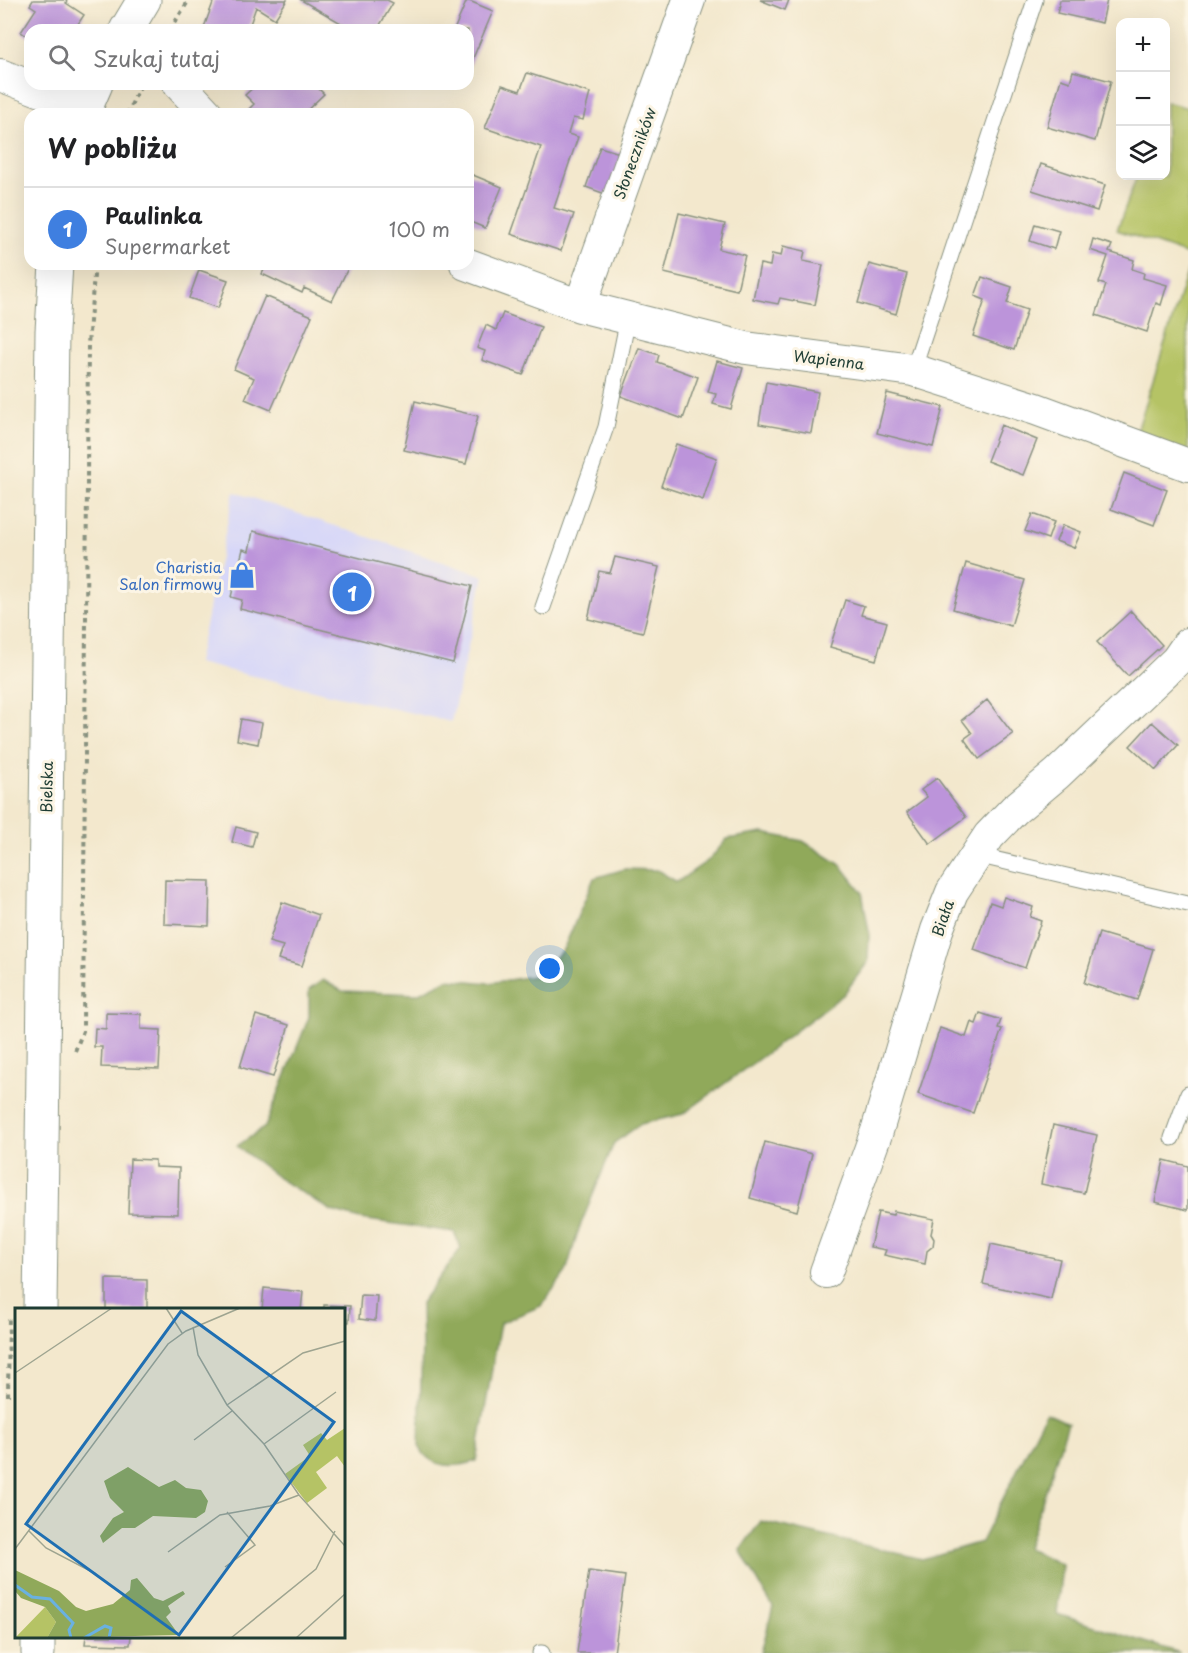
<!DOCTYPE html>
<html lang="pl">
<head>
<meta charset="utf-8">
<style>
	:root { --surface:#fff; --page:#f6f6f6; --text:#202124; --muted:#757577; --line:#e0e0e0; --accent:#7c3aed }
	body { margin:0; font-family:"Playpen Sans",sans-serif; background:var(--page); color:var(--text) }
	.controls { position:absolute; right:18px; top:18px; display:grid; overflow:hidden; border-radius:12px; box-shadow:0 6px 24px #0002 }
	.controls button { width:54px; height:54px; display:grid; place-items:center; padding:0; border:0; border-bottom:2px solid var(--line); background:var(--surface); color:var(--text); font:30px sans-serif }
	.you { position:absolute; left:550px; top:969px; width:21px; height:21px; margin:-15px; border:4px solid #fff; border-radius:50%; background:#1a73e8; box-shadow:0 0 0 9px #1a73e833 }
	.badge { display:grid; place-items:center; width:39px; height:39px; border-radius:50%; background:var(--accent); color:#fff; font-size:20px; font-weight:700 }
	.pin { position:absolute; translate:-50% -50%; border:3px solid #fff; box-shadow:0 2px 6px #0006 }
	.list { margin:0; padding:0; list-style:none }
	h2 { display:flex; justify-content:space-between; align-items:center; height:78px; margin:0; padding:0 24px; font-size:26px }
	h2 small { font-size:20px; font-weight:400; color:var(--muted) }
	.list li { display:grid; grid-template-columns:39px 1fr auto; gap:18px; align-items:center; box-sizing:border-box; height:84px; padding:0 24px; border-top:2px solid var(--line) }
	.list b { display:block; font-size:22px; white-space:nowrap }
	.list p { margin:0; font-size:20px; white-space:nowrap; color:var(--muted) }
	.list em { font-size:20px; font-style:normal; color:var(--muted) }
	.icon { flex:none; width:33px; height:33px; fill:none; stroke:currentColor; stroke-width:2; stroke-linecap:round; stroke-linejoin:round }
	.map { position:relative; flex:none; width:1188px; height:1653px; overflow:hidden }
	.search { position:absolute; background:var(--surface); box-shadow:0 6px 24px #0002; left:24px; top:24px; width:450px; height:66px; display:flex; align-items:center; gap:15px; box-sizing:border-box; padding:0 21px; border-radius:18px; color:var(--muted); font-size:22px }
	.panel { position:absolute; background:var(--surface); box-shadow:0 6px 24px #0002; left:24px; top:108px; width:450px; height:162px; border-radius:18px }
	.map>svg:first-child { display:block }
	.built { fill:#d7d7f8 }
	.green { fill:#b5c365; stroke:#6a804c; stroke-width:1.5 }
	.forest { fill:#90a95a; stroke:#587347; stroke-width:1.5 }
	.building { fill:#bc94da }
	.lines { fill:none; stroke-linecap:round; stroke-linejoin:round }
	.service-casing { stroke:#899280; stroke-width:17 }
	.minor-casing { stroke:#899280; stroke-width:34 }
	.primary-casing { stroke:#899280; stroke-width:35 }
	.path { stroke:#899280; stroke-width:4; stroke-dasharray:4.5 4.5; stroke-linecap:butt }
	.service { stroke:#fff; stroke-width:15 }
	.minor { stroke:#fff; stroke-width:32 }
	.primary { stroke:#fff; stroke-width:33 }
	.labels { text-anchor:middle; dominant-baseline:central; stroke-width:6; stroke-linejoin:round; paint-order:stroke }
	.street-label { font-size:15px; fill:#1f3d34; stroke:#fcf5e5 }
	.shop-label { font-size:15px; fill:#366cbe; stroke:#fcf5e5; text-anchor:end }
	.inset-river { fill:none; stroke:#6ab1e1; stroke-width:3 }
	.inset-road { fill:none; stroke:#9ea490; stroke-width:1.5 }
	.view { fill:#1f6fb2; fill-opacity:0.15; stroke:#1f6fb2; stroke-width:3 }
	.inset-edge { fill:none; stroke:#1f3d34; stroke-width:3 }
</style>
</head>
<body>
<div class="map">
<svg width="1188" height="1653" viewBox="0 0 1188 1653">
	<rect width="100%" height="100%" fill="#fcf5e5"/>
	<filter id="ink" filterUnits="userSpaceOnUse"><feTurbulence type="fractalNoise" baseFrequency=".0167" numOctaves="2"/><feDisplacementMap in="SourceGraphic" scale="12" xChannelSelector="R" yChannelSelector="G"/><feConvolveMatrix kernelMatrix="1 2 1 2 8 2 1 2 1" color-interpolation-filters="sRGB"/></filter>
	<filter id="wash" filterUnits="userSpaceOnUse"><feTurbulence type="fractalNoise" baseFrequency=".008" numOctaves="4" result="noise"/><feDisplacementMap in="SourceGraphic" scale="24" xChannelSelector="R" yChannelSelector="G"/><feGaussianBlur stdDeviation="1.35" result="paint"/><feColorMatrix in="noise" values="0 0 0 0 0 0 0 0 0 0 0 0 0 0 0 0 0 1.4 0 .05"/><feComposite in="paint" operator="in"/></filter>
	<g filter="url(#wash)">
		<rect width="100%" height="100%" fill="#f3e8cd"/>
		<path class="built" d="M234,492l250,84 -33,146 -254,-59z"/>
		<path class="green" d="M1166,102l22,6v147l-71,-25 20,-54h29z
			M1188,270v195l-55,-21z"/>
		<path class="forest" d="M763,833l40,8 38,24 21,27 7,40 -1,30 -25,33 -83,63 -77,56 -42,10 -27,19 -35,86 -13,43 -25,34 -41,17 -24,138c-14,5 -35,8 -48,-3 -4,-3 -7,-8 -9,-12l3,-100 -1,-43 40,-55 -7,-16 -94,-13 -28,-8 -51,-31 -44,-34 28,-19 44,-110v-27l14,-10 19,11 75,3 31,-15 41,4 51,-8 24,-27 30,-70 31,-9 32,1 20,12 33,-23 17,-20z
			M1046,1413l22,10 -41,125 35,17 -5,49 123,39h-419l12,-46 -33,-57 21,-29 161,38 59,-17z"/>
		<g id="blocks">
			<path class="building" d="M33,0h34l-1,3 18,12 -10,15h-44v8l-9,-6 15,-23 -6,-4z
				M214,0h73l-12,19 -19,-12 -8,23h-45z
				M301,0h86l6,3 -16,27h-24z
				M467,0l26,11 -25,59v-40h-14z
				M760,0h29l-4,10z
				M1060,0h47l-5,23 -45,-10z
				M1073,71l38,10 -16,60 -48,-14 14,-48 9,3z
				M527,73l63,20 -7,27 -10,-2 -5,16 10,3 -24,71 20,6 -13,37 -50,-17 30,-87 -56,-19 17,-43 18,6z
				M257,84h35l2,2 20,-2 10,10 -21,20h-51l-4,-4 6,-6 -9,-9z
				M600,147l23,7 -15,41 -22,-8z
				M1041,164l64,21 -8,26 -65,-21z
				M468,173l34,14 -17,41 -17,-7z
				M679,213l46,11 -6,25 26,6 -8,35 -73,-17z
				M1035,224l24,7 -5,18 -24,-8z
				M1093,239l19,6 -3,7 25,8 -2,9 12,4 -1,5 24,7 -6,20 -5,-2 -9,29 -51,-17 10,-30 -7,-2 9,-27 -18,-6z
				M783,246l22,5 -2,10 20,4 -8,40 -35,-7 -2,6 -25,-5 7,-35 10,2 2,-12 9,2z
				M267,264h83l-18,37 -28,-13 -2,5 -40,-19z
				M869,264l38,10 -11,40 -38,-11z
				M199,270l29,10 -10,28 -29,-10z
				M982,277l30,10 -5,16 20,7 -13,40 -41,-14 12,-36 -10,-4z
				M265,296l47,20 -41,94 -26,-11 9,-21 -20,-9z
				M503,313l38,14 -18,48 -41,-15 3,-9 -8,-3 9,-23 10,5z
				M639,348l20,7 -2,7 41,15 -15,42 -62,-23z
				M717,361l26,7 -12,41 -18,-5 3,-10 -8,-2z
				M766,382l52,10 -7,41 -52,-9z
				M887,393l56,14 -10,40 -56,-14z
				M415,401l63,15 -12,48 -62,-14z
				M1001,425l36,15 -14,35 -36,-14z
				M676,444l41,14 -14,42 -42,-14z
				M1124,473l43,17 -13,35 -43,-16z
				M1032,514l22,8 -6,17 -23,-8z
				M1063,525l18,7 -7,16 -18,-7z
				M253,531l219,55 -19,77 -213,-54 2,-9 -11,-3 12,-48 6,2z
				M615,557l44,10 -16,65 -55,-13 11,-48 11,2z
				M966,563l59,17 -14,46 -58,-17z
				M845,600l19,6 -3,9 26,7 -11,38 -46,-13z
				M1131,611l31,34 -34,31 -31,-34z
				M987,700l26,34 -34,25 -15,-20 8,-6 -10,-13z
				M241,719l21,4 -4,21 -21,-4z
				M1152,722l26,23 -22,25 -26,-24z
				M937,778l29,39 -36,27 -23,-32 20,-15 -6,-7z
				M236,827l20,5 -4,15 -20,-5z
				M165,880l45,1 -1,45 -45,-2z
				M1004,897l29,10 -3,10 11,4 -16,47 -51,-18 16,-48 11,4z
				M282,902l37,13 -17,51 -24,-7 5,-13 -14,-4z
				M1099,933l54,16 -16,51 -53,-17z
				M106,1013l35,1v15l20,1 -2,39 -58,-2 1,-20h-8l1,-19 11,1z
				M980,1013l21,7 -3,8 4,1 -29,84 -55,-19 22,-66 26,9 5,-15 5,2z
				M256,1015l33,10 -16,52 -33,-10z
				M1053,1125l44,10 -13,58 -43,-9z
				M765,1142l47,12 -15,57 -47,-13z
				M130,1159l25,1v7l24,1 -1,46 -50,-1z
				M1164,1160l24,6v44l-33,-8z
				M894,1211l40,8 -3,15 3,5 -1,7 -6,5 -2,13 -41,-9 2,-5 -16,-3 8,-35 15,3z
				M991,1244l69,15 -9,40 -68,-15z
				M106,1279l41,1v30h-41z
				M264,1288l39,4 -2,18h-39z
				M361,1295l16,1 -2,25 -16,-2z
				M324,1305l26,1 -1,16h-5v-12h-20z
				M589,1571l36,5 -11,77h-37z
				M86,1636h45l-1,9 -45,-1z"/>
		</g>
	</g>
	<g filter="url(#ink)">
		<use href="#blocks" fill-opacity="0" stroke="#899280" stroke-width="1.5"/>
		<g class="lines">
			<defs>
				<path id="service" d="M913,370l122,-370
					M543,607l63,-180 22,-109
					M976,855l212,49
					M1172,1138l16,-44
					M540,1653h2"/>
				<path id="minor" d="M0,75l86,33
					M179,84l28,30
					M466,264l114,42 166,42 167,22 123,39 152,56
					M580,306l109,-306
					M826,1272l51,-141 60,-201 15,-38 37,-56 25,-26 43,-36 120,-114 11,-16"/>
				<path id="primary" d="M126,30l18,-30
					M83,114l13,-30
					M40,1310l12,-979 4,-67
					M38,1653v-17"/>
			</defs>
			<use href="#service" class="service-casing"/>
			<use href="#minor" class="minor-casing"/>
			<use href="#primary" class="primary-casing"/>
			<path class="path" d="M170,30l19,-30
				M127,114l14,-30
				M75,1051l8,-20 5,-687 7,-80
				M8,1396l1,-80"/>
			<use href="#service" class="service"/>
			<use href="#minor" class="minor"/>
			<use href="#primary" class="primary"/>
		</g>
	</g>
	<defs>
		<symbol id="shop-bare" viewBox="-9 -9 18 18"><path d="M-5-2.5h2.3a2.7 3.5 0 0 1 5.4 0H5L5.5 6h-11ZM-1.5-2.5h3a1.5 2.3 0 0 0-3 0Z" fill="#3f7fe0" stroke="#fcf5e5" stroke-width="2.5" paint-order="stroke"/></symbol>
	</defs>
	<g fill-rule="evenodd">
		<use href="#shop-bare" x="223" y="556" width="38" height="38"/>
	</g>
	<g class="labels">
		<g class="street-label">
			<text transform="translate(634 153) rotate(-70)">Słoneczników</text>
			<text transform="translate(829 359) rotate(7)">Wapienna</text>
			<text transform="translate(46 787) rotate(-89)">Bielska</text>
			<text transform="translate(942 918) rotate(-71)">Biała</text>
		</g>
		<g class="shop-label">
			<text x="222" y="566">Charistia<tspan x="222" dy="17">Salon firmowy</tspan></text>
		</g>
	</g>
	<g transform="translate(15 1308)">
		<rect width="330" height="330" fill="#f3e8cd"/>
		<path d="M330,120v39l-8,-11 -21,16 11,16 -20,15 -22,-29 25,-18 -7,-11 18,-12 6,7zM30,299l11,15 -9,16h-32z" fill="#b5c365"/>
		<path d="M113,159l31,20 16,-7 11,8 15,2 7,11 -3,11 -9,6 -43,-2 -18,12h-13l-19,15 -3,-7 13,-18 11,-6 -14,-14 -6,-17zM0,262l44,21 17,16 10,4 27,-7 17,-14 1,-10 6,-2 17,20 9,3 20,-10 2,3 -17,12 3,6 -5,5 13,18 -132,3 9,-16 -11,-15 -24,-9 -6,-7z" fill="#90a95a"/>
		<path class="inset-river" d="M0,277l17,12 18,2 23,24 -4,7 2,8M69,330l21,-12 6,2 -2,10"/>
		<path class="inset-road" d="M151,0l16,25M178,19l5,28 29,50 37,39 35,51 46,51M0,65l97,-65M212,97l76,-52 42,-12M179,132l38,-29M249,136l72,-52M14,223l17,17 50,26M0,241l153,-205 18,-13 54,-23M153,244l52,-37 50,-9 29,-11M210,259l30,-22 -28,-33M216,330l85,-69 19,-38M281,330l49,-44"/>
		<path class="view" d="M166,3l153,111 -155,213 -153,-111z"/>
		<rect width="330" height="330" class="inset-edge"/>
	</g>
</svg>
<div class="controls">
<button>+</button>
<button>−</button>
<button><svg class="icon" aria-label="layers" viewBox="0 0 24 24"><path d="M12 4l9 5-9 5-9-5zM3 14l9 5 9-5"/></svg></button>
</div>
<div class="you"></div>
<div class="pin badge" style="left:352px;top:592px;background:#3f7fe0">1</div>
<div class="search"><svg class="icon" aria-label="search" viewBox="0 0 24 24"><circle cx="10" cy="10" r="6"/><path d="M15 15l6 6"/></svg>Szukaj tutaj</div>
<section class="panel">
<h2>W pobliżu<small></small></h2>
<ul class="list">
<li><span class="badge" style="background:#3f7fe0">1</span><div><b>Paulinka</b><p>Supermarket</p></div><em>100 m</em></li>
</ul>
</section>
</div>
</body>
</html>
